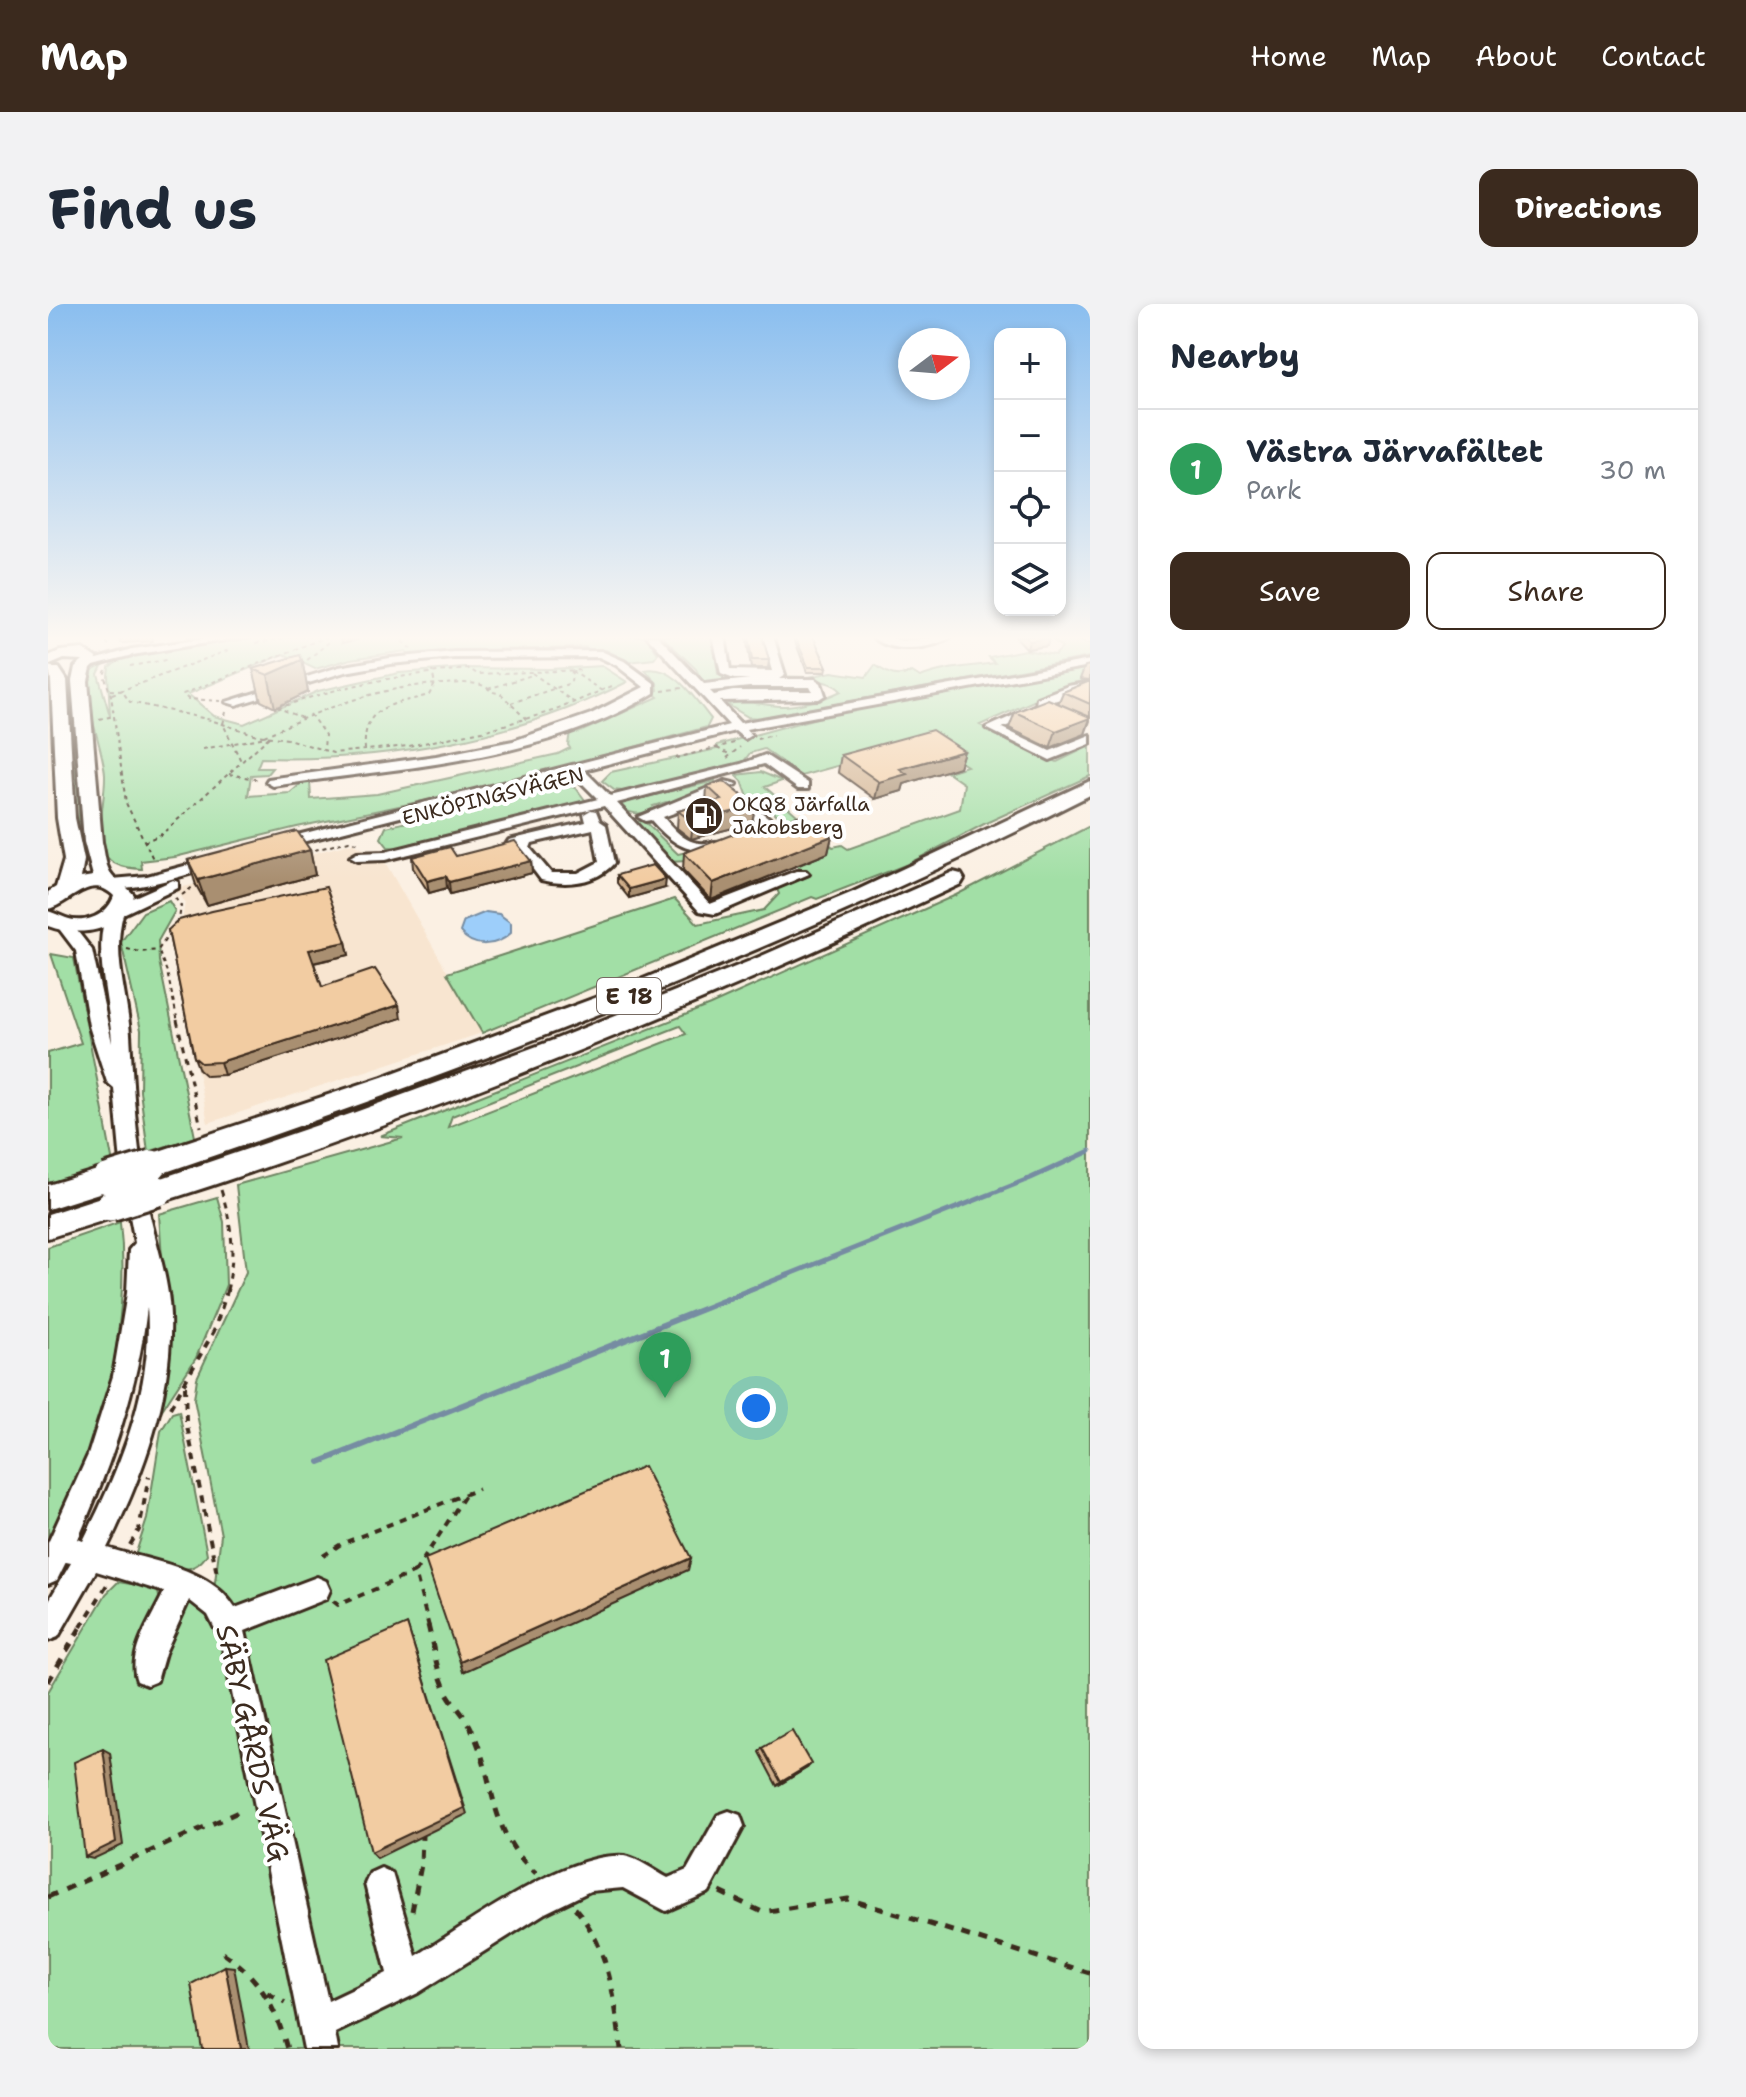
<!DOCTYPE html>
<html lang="en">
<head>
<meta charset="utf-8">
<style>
	:root { --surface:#fff; --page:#f2f2f3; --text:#1f2937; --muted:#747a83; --line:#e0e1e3; --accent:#3b2a1e }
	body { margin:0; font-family:"Shantell Sans",sans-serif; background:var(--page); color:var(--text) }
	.controls { position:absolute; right:24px; top:24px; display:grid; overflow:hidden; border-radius:16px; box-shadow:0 4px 12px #0003 }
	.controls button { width:72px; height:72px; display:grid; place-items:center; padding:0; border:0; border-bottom:2px solid var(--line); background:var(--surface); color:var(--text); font:40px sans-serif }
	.compass { position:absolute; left:850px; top:24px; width:72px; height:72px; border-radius:50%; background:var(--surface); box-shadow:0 4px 12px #0003; rotate:74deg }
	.you { position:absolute; left:708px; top:1104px; width:28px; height:28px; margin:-20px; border:6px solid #fff; border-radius:50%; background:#1a73e8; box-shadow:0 0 0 12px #1a73e833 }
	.badge { display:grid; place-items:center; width:52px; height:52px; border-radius:50%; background:var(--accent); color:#fff; font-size:26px; font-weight:700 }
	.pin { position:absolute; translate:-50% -66px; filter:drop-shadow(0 2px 4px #0008) }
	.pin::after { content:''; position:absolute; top:42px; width:28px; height:24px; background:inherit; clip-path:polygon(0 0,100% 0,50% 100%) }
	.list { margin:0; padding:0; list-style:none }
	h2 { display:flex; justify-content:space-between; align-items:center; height:104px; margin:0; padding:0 32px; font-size:34px }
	h2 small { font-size:26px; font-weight:400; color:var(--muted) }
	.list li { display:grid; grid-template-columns:52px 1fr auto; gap:24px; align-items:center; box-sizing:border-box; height:120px; padding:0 32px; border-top:2px solid var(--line) }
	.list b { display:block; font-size:30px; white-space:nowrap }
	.list p { margin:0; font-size:26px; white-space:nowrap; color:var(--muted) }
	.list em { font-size:26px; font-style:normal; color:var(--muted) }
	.actions { display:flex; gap:16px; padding:24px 32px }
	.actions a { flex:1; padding:18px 0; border:2px solid var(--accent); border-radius:16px; text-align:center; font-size:28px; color:var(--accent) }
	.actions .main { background:var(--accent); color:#fff }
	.icon { flex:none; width:44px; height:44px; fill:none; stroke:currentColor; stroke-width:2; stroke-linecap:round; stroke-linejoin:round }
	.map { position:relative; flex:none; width:1042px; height:1745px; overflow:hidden; border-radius:16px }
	header { display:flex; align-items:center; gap:48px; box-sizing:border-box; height:112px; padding:0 40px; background:var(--accent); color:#fff }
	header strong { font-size:38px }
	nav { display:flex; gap:44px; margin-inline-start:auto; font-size:28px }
	.intro { display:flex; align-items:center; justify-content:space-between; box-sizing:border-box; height:192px; padding:0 48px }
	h1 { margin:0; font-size:56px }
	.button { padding:20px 36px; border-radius:16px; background:var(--accent); color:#fff; font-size:28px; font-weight:700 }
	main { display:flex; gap:48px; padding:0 48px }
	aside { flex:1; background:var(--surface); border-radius:16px; box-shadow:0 4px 12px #0003 }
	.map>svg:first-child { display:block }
	.built { fill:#f8e5d0 }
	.green { fill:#a2dfa6; stroke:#6e8462; stroke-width:2; fill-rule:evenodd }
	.water { fill:#9dcefa; stroke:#768ca2; stroke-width:2 }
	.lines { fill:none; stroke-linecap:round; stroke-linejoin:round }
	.stream-far1 { stroke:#768ca2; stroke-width:5 }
	.stream { stroke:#768ca2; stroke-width:6 }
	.minor-casing { stroke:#3b2a1e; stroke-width:6 }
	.major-casing { stroke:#3b2a1e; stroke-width:6 }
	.highway-casing { stroke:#3b2a1e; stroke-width:6 }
	.path-far3 { stroke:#3b2a1e; stroke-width:2; stroke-dasharray:4 4; stroke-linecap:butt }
	.path-far2 { stroke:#3b2a1e; stroke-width:3; stroke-dasharray:6 6; stroke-linecap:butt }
	.path-far1 { stroke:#3b2a1e; stroke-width:4; stroke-dasharray:7 7; stroke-linecap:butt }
	.path { stroke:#3b2a1e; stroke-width:5; stroke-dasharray:9 9; stroke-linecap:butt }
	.minor { fill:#fff; fill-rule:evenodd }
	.major { fill:#fff; fill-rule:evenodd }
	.highway { fill:#fff; fill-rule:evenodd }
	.highway-bridge-casing { stroke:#3b2a1e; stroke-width:35; stroke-linecap:butt }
	.highway-bridge { stroke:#fff; stroke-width:29 }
	.wall { fill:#d0af8b; stroke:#3b2a1e; stroke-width:2 }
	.shaded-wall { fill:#a98f71; stroke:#3b2a1e; stroke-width:2 }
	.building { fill:#f2cca2; stroke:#3b2a1e; stroke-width:2 }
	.labels { text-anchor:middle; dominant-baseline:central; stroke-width:8; stroke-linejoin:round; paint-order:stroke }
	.far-street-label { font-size:20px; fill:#3b2a1e; stroke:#fff }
	.far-poi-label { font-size:20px; fill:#3b2a1e; stroke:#fff; text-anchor:start }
	.shield { fill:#fff; stroke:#766a62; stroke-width:2 }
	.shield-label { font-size:22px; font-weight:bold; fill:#3b2a1e }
	.near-street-label { font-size:28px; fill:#3b2a1e; stroke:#fff }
</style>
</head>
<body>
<header>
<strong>Map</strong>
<nav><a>Home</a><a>Map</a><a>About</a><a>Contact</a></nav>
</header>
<div class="intro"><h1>Find us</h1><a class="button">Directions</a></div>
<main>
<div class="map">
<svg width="1042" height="1745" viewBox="0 0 1042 1745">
	<rect width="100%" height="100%" fill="#fbf0e3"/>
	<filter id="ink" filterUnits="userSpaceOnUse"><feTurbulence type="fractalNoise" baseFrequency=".0125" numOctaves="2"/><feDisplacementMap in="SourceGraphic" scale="16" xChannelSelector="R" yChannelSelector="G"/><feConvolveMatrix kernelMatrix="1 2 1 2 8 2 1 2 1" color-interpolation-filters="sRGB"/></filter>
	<g filter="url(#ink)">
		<path class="built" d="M305,539l32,19 97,171 -274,90 -36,-184 10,-17 3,-20 -9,-13z"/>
		<path class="green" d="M214,332h384l12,18 -4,5 -26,3 -22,-12h-17l-3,-3 -179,8 -1,-4 -55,8 -36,10 -31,-15 -96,40 26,22 30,8 74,-33 81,-18 66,-5 85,1 52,-3 25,16c-109,56 -243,80 -366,76l-4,10h15l-5,6 -16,1 -3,21 42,-3 14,-12h6l1,18 66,-5 181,-40 12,-6 -2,-3 2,-14 8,2 80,-36 -5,-4 5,-3 -1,-7 -12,-13c29,-6 49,28 66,49l-4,8 -230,63 -180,37 -122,30 -34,4 1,8c-13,-1 -31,-2 -38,-16 -9,-19 2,-56 1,-79 -3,-32 -23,-70 -15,-103l22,-12 -10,7 -4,8 12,42 -2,-41 1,-8 12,-9z
			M614,332h51l5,39 91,2 23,-5 34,5 9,-12c13,9 22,14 37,7l8,5c25,-10 49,-10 75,-14l-6,-6 36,-7 30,5 7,-7 -11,-10 -14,-2h38l11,8 4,-1v14l-330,61 -12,-1 -20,-12c13,-8 40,2 57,1 18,-1 40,-7 56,-15 -20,-23 -107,-8 -138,-8l-7,-14z
			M1042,364v10l-9,2 5,4 -26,5 -80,36 77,37 33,-16v30l-104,47 -78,41 -91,35 -5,-2 -330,136 -35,-60 228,-74 23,25 66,-14 15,-16 -2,-5 32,-13 -12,-10 30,-13 -157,9 -36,-40 18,-2 -5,4 31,30 114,-25 -35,-33 -9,1 -6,-16 -6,-6 25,-3 21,9 -17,6 68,60 9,-2 6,4 112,-40 4,-25 -17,-12 20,-6 -40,-25 -126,35 -37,-27 -14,4 -9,12 -111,27 -16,-2 -12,-9 9,-9 106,-23v-4l133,-36z
			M25,376l11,156 -5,2c2,-53 -11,-104 -11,-157z
			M667,477l1,4c-14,8 -28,10 -42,20l-8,-3 -13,4 4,5c-18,4 -27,4 -42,-7z
			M515,480l13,4 9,12 -5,4 -170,40 -7,4 -15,-1 -7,-9 5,-11z
			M1042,522v1223h-1042v-357l58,-98 12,-12 39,6 4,17 54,-23 6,-47 -27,-136 3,-21 49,-106 -10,-87 167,-47 -23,-2 330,-131 246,-110zM632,722l6,8 -238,93 4,-11z
			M121,597l6,10 -17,30 1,20 36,176 -47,15 -8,-61 1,-61 -20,-88 22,-30z
			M3,650l23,4 39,206 -65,20v-131l33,-10z
			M169,893l7,25 2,63 -30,73 -42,64 13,-91 -8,-117z
			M72,918c9,77 -8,178 -35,250 -12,29 -25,57 -37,86v-311z
			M131,1107l28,143c-15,27 -48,11 -69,4l-2,-5 11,-34 14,-88 11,-18z"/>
		<path class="water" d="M438,608l13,2 12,9v10c-15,14 -38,16 -51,-1l4,-11z"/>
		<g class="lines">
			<path class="stream-far1" d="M702,986l281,-112 59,-27"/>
			<path class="stream" d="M272,1158l435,-174"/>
			<defs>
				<path id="minor" d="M176,332h26l-118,19 -42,11 -6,-3 48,-14z
					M599,332h11l46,48 46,-5h65l6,4 4,12 -6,4 -99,2 20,22 350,-63v6l-344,63 5,6 -6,4 -10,-8 -151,39 26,26 131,-32 24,-9 43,28v6h-10l-34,-25 -147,39 93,101 86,-33h10l3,3 -94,40 -16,-3 -95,-105 -219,54 -28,1 -7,-4 7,-4 28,-1 213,-53 -26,-26 -297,76 -7,-4 2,-3 459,-117zM702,383h60l2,4h-79l-19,4 -4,-4z
					M665,332h12l5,34 42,1 -10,-35h11l12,39 -6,4h-45l-13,-5z
					M824,332h13l17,5 52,-5c-21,13 -63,19 -82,0z
					M553,347l23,10 30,22v10c-113,70 -253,73 -381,93l-7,-4 2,-3 168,-23 77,-15 78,-27 53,-27 -28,-22 -17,-8 -145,1 -64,6 -45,8 -109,33 -10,-3 113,-35 51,-9 64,-6z
					M0,362l5,1v4l-5,1z
					M1042,378v8l-43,13 -1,7 -44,18 48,23 40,-16v9l-40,16 -64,-32 50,-23 1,-7 31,-12z
					M677,477l12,3 -33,18 -41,15c12,13 23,28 43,26 7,-1 12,-2 19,-1v6c-35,8 -52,-3 -74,-28l-6,1 -7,-4z
					M687,488l42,32 1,11 -28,5v-6l15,-5 -35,-30 -2,-3z
					M543,506l5,1 4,10 6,4 8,38c-18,21 -48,23 -73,17l-25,-33 -9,-4 2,-3 77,-18 -2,-8zM545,525l6,33 -21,11h-27l-21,-25 2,-5z
					M170,553l5,1v6c-23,6 -101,34 -119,20l8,-5 35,-3z
					M125,576l5,2v6l-55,26c-11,41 4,79 7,120 3,54 6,109 16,163 7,39 23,79 24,119 3,81 -28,161 -63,232 43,13 103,19 128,60l82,-31 9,4 4,9 -4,9 -81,32 83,370 59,-28 -22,-89 5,-11 11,-5 11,5 24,83c51,-31 148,-104 208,-100 14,2 31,15 44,22l19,-8 31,-55 11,-4 11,4 4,11 -35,66 -43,19 -43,-23 -33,3 -45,22 -127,80 -83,40 3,16h-34l-82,-406 -14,-28 -19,-15 -24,53 -8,28 -10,4 -10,-4c-11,-27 16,-64 27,-89l-68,-21 -38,66 -10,4v-39l23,-39 -5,-1 -9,18 -9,4v-41l40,-88 25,-79 14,-83 2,-43 6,-7 -13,-69 -8,-86 -7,-6 -18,-56 -13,-75 -19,-25 8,-5 6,2 21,27 20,93c-1,-35 -24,-109 0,-136zM99,1003c7,81 -28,163 -64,234l-5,-2c33,-75 60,-150 69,-232z"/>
				<path id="major" d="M35,345l16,11 -8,8 -3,13 14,161c3,11 3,26 11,34 6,7 15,11 21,19 -11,37 -54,43 -86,31v-15c7,2 12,5 18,7 19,7 42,-3 48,-22 -24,-24 -44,8 -66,13v-17l8,-5 8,-27 -7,-42 -6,-138 -2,-12h10l8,12 8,138 9,42 -3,18 12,-2 -9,-34 -12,-161 3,-14 8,-7 -19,-1 -16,7v-10l12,-5z"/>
				<path id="highway" d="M1042,477v14c-300,151 -610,271 -927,378l-11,3 -11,-3 -4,-8 4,-8 241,-80 237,-88 234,-97z
					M905,568l8,2 3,5 -3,5c-261,122 -529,231 -803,319l-11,-4 -4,-8 4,-8 203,-69 201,-73 199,-80z
					M59,863l11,4 4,8 -4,8 -70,22v-24z
					M62,890l11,3 4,9 -4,9 -73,23v-24z"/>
			</defs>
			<use href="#minor" class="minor-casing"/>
			<use href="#major" class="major-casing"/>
			<use href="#highway" class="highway-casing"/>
			<path class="path-far3" d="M53,332l8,9
				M348,332l15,13
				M208,339l41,-7
				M253,361l27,-22 -2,-7
				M82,362l36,-6
				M58,366l-2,5 7,20 15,108 28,58
				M524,367l30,20
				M484,369l43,30
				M440,385l44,-14
				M62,386l12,1 8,11 77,17 50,16 31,4 45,14 76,-7 78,-16 69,-20 56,-24
				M614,387l20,-3
				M64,390l117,-44
				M173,397l-33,-2 -5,-5 143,-57
				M463,399l60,-20 1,-13
				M178,408l-3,12 18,37
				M262,410l15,21 -1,15
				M254,414l-23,-10c62,-23 125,-34 191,-39l7,5 106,-4
				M51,415l15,-3
				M216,432c56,-26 114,-50 177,-52 12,0 32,-3 43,2 7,4 7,7 16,7l27,27
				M709,435l16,-4
				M669,444l14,7
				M155,445l63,-12
				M317,446c-3,-46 28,-45 64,-55l6,-11 -3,-13
				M628,454l58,-15
				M679,454l13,-11
				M181,470l31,6
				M96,538l18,-8 107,-97
				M259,548l42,-11 12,3
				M134,591l16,-12
				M127,594l6,8 -2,14
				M122,629l-12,17 9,22 11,50
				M79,645l13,3 18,-2"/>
			<path class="path-far2" d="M129,716l24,107
				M173,886c11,34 15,65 6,100"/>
			<path class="path-far1" d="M137,1082l1,35 32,158
				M122,1104l44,-77 14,-43
				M82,1241l9,-15 10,-54
				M275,1252l18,-12 137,-55
				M285,1297l5,4 77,-33
				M33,1323l27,-44
				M381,1323l-14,-55 51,-78"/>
			<path class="path" d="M380,1321c5,20 8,42 16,61 5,15 20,27 27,42 26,55 16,103 65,145
				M0,1378l34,-57
				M672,1588l42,20 86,-13 242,74
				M0,1593l197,-88
				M527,1604c34,40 40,90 46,141
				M364,1607l9,-46 1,-29
				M175,1649c36,23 53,55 64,96
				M219,1689l18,10"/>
			<use href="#minor" class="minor"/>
			<use href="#major" class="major"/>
			<use href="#highway" class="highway"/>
			<defs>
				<path id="highway-bridge" d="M59,875l45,-14
					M62,902l48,-15"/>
			</defs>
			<use href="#highway-bridge" class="highway-bridge-casing"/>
			<use href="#highway-bridge" class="highway-bridge"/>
		</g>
		<path class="wall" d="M70,332h34l1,5 -32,2z
			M698,332h16l7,24 -1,8h-17z
			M745,332h20l14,31 -1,5h-19z
			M967,332h32v10l-20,3z
			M254,356l6,32 -33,16 -14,-7 -8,-32z
			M1042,361v15l-10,-1 5,-13z
			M1042,377v40l-5,13 -35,14 -41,-20 6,-16 43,-8 5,-12z
			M916,447l-5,16 -55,17 -2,7 -27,8 -37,-27 3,-17z
			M659,482l48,20 -3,17 -61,16 -14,-11 1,-17 28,-7z
			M784,532l-4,17 -117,47 -28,-30 1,-17z
			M262,546l5,25 -108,30 -11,-20 -8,-25z
			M408,552l75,5 1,12 -82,21 -3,-6 -18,5 -16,-25 -1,-11z
			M569,571l48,13 -36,10 -12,-15z
			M120,626l178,12 3,13 -35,8 8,24 79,31 -177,57 -18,1 -7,-6 -5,-13z
			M714,1444l45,20 -30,18 -18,-34z"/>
		<path class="shaded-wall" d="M139,332h20l-19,2z
			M293,332h16v4l-15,3z
			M1001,334l-2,8 -20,3 2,-8z
			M254,356l6,32 -33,16 -7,-33z
			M1042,414l-5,16 -35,14 6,-17z
			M916,447l-5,16 -55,17 -2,7 -27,8 4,-17 21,-13z
			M707,502l-3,17 -61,16 2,-17z
			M784,532l-4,17 -117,47 2,-17z
			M262,546l5,25 -108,30 -9,-25z
			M483,557l1,12 -82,21 -1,-12z
			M398,572l1,12 -18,5 -2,-12z
			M618,575l-1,9 -36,10v-9z
			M298,638l3,13 -37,8 -3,-13z
			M351,701l2,13 -177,57 -4,-13z
			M643,1254l-3,12 -225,102 -3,-10z
			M359,1320l60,190 -90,44 -6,-6z
			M55,1445l7,4 13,92 -30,14 -8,-2z
			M763,1460l-4,4 -30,18 4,-4z
			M177,1662l9,1 15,82h-8z"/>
		<path class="building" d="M700,332h14l7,24h-17z
			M747,332h18l14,31h-19z
			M977,332h22l2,2 -20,3z
			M252,351l2,5 -34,15 -15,-6z
			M1042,377v23l-27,-12z
			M1000,395l42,18v1l-34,13 -41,-19z
			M884,426l32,21 -64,18 7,5 -28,8 -38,-27z
			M676,477l31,25 -62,16 -15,-11 44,-11 -15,-14z
			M753,511l31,21 -119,47 -29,-30 47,-18z
			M249,527l13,19 -112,30 -10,-20z
			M467,537l16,20 -82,21 -3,-6 -19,5 -15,-24 38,-10 6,9z
			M605,561l13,14 -37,10 -12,-14z
			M278,583l20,55 -37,8 13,37 53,-18 24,36 -179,57 -19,1 -7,-6 -26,-127 11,-10 33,-9z
			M596,1162l47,92 -231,104 -35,-103z
			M359,1320l57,184 -93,44 -48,-192z
			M744,1427l19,33 -30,18 -19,-34z
			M55,1445l13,93 -31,15 -11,-95z
			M177,1662l16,83h-39l-11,-65z"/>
	</g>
	<linearGradient id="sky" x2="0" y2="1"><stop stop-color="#8abeef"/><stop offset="0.58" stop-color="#fdf8f2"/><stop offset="1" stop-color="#fdf8f2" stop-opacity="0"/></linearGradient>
	<rect width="1042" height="576" fill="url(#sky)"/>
	<defs>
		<symbol id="fuel-disc" viewBox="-11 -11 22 22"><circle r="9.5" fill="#3b2a1e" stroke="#fff"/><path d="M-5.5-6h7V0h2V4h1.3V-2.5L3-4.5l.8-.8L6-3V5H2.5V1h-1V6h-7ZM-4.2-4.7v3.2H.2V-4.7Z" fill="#fff"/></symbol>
	</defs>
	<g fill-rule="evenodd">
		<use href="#fuel-disc" x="634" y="490" width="44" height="44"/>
	</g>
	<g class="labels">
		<g class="far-street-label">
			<text transform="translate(445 492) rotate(-14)">ENKÖPINGSVÄGEN</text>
		</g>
		<g class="far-poi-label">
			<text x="684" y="500">OKQ8 Järfalla<tspan x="684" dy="23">Jakobsberg</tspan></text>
		</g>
		<rect class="shield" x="549" y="674" width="64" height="36" rx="6"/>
		<g class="shield-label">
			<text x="581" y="692">E 18</text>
		</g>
		<g class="near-street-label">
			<text transform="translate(205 1439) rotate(77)">SÄBY GÅRDS VÄG</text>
		</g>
	</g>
</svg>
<div class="controls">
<button>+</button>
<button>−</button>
<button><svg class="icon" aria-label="locate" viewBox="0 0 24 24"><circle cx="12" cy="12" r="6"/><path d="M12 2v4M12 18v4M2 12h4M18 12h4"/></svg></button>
<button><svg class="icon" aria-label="layers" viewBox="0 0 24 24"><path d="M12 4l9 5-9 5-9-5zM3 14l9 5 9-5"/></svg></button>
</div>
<svg class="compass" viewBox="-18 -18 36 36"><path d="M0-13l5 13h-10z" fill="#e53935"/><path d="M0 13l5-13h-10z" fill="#747a83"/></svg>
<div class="you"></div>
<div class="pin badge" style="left:617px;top:1094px;background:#2e9e5b">1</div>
</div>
<aside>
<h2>Nearby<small></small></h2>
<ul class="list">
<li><span class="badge" style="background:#2e9e5b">1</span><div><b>Västra Järvafältet</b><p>Park</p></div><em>30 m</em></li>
</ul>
<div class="actions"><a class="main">Save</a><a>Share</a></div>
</aside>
</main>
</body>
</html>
